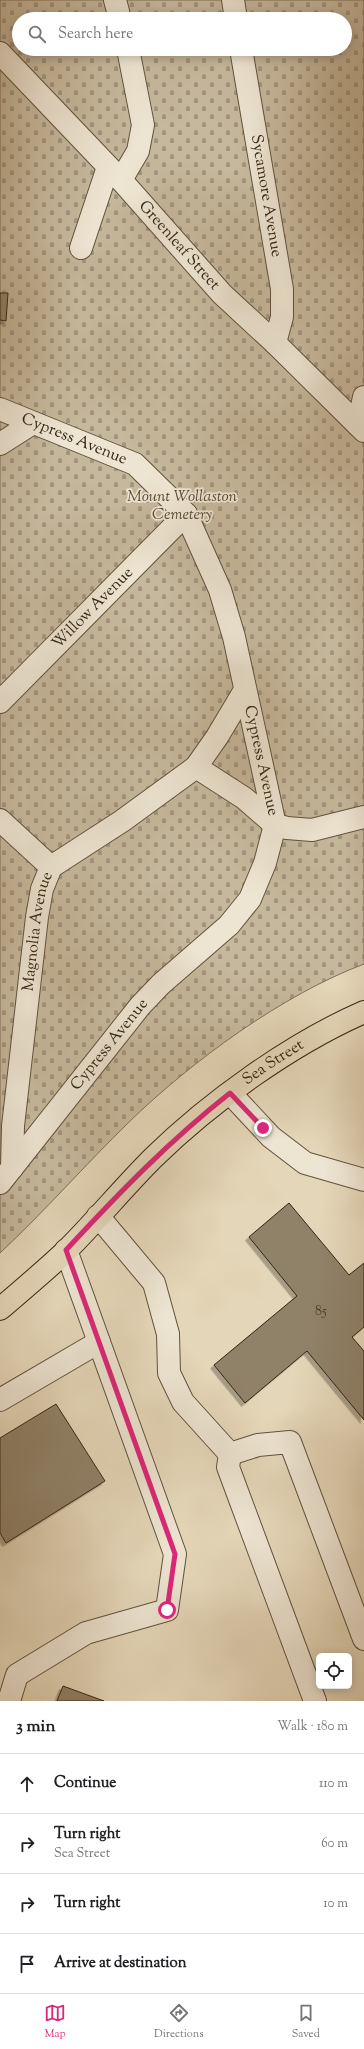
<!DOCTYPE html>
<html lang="en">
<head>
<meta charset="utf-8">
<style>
	:root { --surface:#fff; --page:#f2f2f2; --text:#202124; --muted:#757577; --line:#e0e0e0; --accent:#db2777 }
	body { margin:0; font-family:"Sorts Mill Goudy",serif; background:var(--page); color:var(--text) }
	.controls { position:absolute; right:12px; bottom:12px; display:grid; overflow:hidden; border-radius:6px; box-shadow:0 2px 10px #0003 }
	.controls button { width:36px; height:36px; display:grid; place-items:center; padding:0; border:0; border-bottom:1px solid var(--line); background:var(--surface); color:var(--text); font:20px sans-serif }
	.stop { position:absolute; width:12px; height:12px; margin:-9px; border:3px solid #db2777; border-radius:50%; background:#fff }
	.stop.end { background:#db2777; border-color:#fff; box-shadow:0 1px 4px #0008 }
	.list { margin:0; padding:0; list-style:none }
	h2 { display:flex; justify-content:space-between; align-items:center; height:52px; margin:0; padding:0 16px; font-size:17px }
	h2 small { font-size:13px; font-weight:400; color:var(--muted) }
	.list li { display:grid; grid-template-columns:26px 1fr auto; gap:12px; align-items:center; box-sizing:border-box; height:60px; padding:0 16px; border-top:1px solid var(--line) }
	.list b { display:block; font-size:15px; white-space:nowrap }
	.list p { margin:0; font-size:13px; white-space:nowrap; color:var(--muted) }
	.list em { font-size:13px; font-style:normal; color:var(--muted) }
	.icon { flex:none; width:22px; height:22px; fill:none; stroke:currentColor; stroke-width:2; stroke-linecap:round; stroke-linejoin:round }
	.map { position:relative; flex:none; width:364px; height:1701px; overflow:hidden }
	.search { position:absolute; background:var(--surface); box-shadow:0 2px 10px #0003; left:12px; right:12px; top:12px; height:44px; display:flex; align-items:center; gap:10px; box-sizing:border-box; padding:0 14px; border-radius:22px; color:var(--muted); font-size:15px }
	.sheet { height:292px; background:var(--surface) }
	nav { display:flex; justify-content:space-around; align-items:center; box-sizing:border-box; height:56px; border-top:1px solid var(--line); background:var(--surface); font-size:11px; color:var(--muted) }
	nav a { display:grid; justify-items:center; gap:2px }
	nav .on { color:var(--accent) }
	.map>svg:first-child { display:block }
	.cemetery { fill:url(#cemetery-stones); stroke:#7e6f58; fill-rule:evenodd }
	.building { fill:#908269; stroke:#352614; filter:url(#shadow) }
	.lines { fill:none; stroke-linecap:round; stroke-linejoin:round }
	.minor-casing { stroke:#61523d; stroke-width:24 }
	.major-casing { stroke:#352614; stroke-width:24 }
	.minor { stroke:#ede4d1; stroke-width:22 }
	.major { stroke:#e4d6b8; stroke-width:22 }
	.route { stroke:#db2777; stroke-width:5 }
	.labels { text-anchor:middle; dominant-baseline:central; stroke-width:3.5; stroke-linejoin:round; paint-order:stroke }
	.number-label { font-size:14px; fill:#4c3d29 }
	.street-label { font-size:16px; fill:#352614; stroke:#ede4d1 }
	.park-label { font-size:16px; font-style:italic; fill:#594a36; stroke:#ede4d1 }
</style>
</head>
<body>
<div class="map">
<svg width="364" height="1701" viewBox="0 0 364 1701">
	<defs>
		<pattern id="cemetery-stones" width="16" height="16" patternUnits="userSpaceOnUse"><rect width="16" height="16" fill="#c6b89c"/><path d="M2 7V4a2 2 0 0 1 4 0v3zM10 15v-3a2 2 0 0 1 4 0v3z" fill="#a2957e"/></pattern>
		<filter id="shadow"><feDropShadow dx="-3.5" dy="3.5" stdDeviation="0" flood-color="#0004"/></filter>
	</defs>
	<rect width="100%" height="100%" fill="#e4d6b8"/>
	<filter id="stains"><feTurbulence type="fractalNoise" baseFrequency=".005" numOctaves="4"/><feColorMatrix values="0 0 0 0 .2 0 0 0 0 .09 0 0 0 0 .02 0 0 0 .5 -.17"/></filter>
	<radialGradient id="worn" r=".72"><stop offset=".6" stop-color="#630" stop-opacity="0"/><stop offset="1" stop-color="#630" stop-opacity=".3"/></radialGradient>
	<path class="cemetery" d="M0,0h364v964c-82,31 -172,97 -235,158 -44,43 -84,89 -129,131zM19,19h326v30h-326z"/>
	<path class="building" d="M0,293h8l-2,28 -6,-1z
		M289,1203l60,72 15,-12v64l-12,10 12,14v69l-57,-69 -62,52 -31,-38 83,-69 -48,-59z
		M56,1404l49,77 -99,62 -6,-10v-95z
		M63,1686l41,15h-47z"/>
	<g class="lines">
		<defs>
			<g id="minor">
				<path d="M115,0l5,19"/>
				<path d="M233,0l3,19"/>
				<path id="s1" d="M241,49l41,240v28l-7,26"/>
				<path id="s2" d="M0,53l121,127 101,114 53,49 89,88"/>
				<path d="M121,180l17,-29 5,-26 -15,-76"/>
				<path d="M81,248l27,-81"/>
				<path id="s3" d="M0,409l135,55 51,50 34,76 14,47 41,188 -10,38 -15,36 -21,26 -68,59 -21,22 -140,177"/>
				<path d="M358,425l6,-28"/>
				<path d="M0,444l33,-21"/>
				<path id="s4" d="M0,702l186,-188"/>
				<path d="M196,767l48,31 31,27 12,3 25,2 52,-13"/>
				<path d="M0,820l51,47"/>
				<path d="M230,1093l41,44 34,26 59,17"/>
				<path id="s5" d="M12,1168l1,-42 24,-209 5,-28 9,-22 71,-46 74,-54 21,-30 28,-47"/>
				<path d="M98,1216l56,67 14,51 1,39 14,29 47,52"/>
				<path d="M0,1400l99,-58"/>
				<path d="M230,1454l28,-9 32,-3 74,197"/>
				<path d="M230,1454l-2,13 87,234"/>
				<path d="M9,1701l8,-26 69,-42 81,-23 8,-56 -109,-304"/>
			</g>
			<g id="major">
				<path id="s6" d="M0,1309c22,-19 45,-38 66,-58 30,-30 57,-63 87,-93 57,-56 138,-114 211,-146"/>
			</g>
		</defs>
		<use href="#minor" class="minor-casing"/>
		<use href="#major" class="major-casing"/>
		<use href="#minor" class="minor"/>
		<use href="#major" class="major"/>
	</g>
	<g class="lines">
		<path class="route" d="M167,1610l8,-56 -109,-304c53,-57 103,-109 164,-157l33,35"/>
	</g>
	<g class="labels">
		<g class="number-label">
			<text x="321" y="1312">85</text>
		</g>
		<g class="street-label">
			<text stroke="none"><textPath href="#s1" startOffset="149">Sycamore Avenue</textPath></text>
			<text stroke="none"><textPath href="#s2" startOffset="263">Greenleaf Street</textPath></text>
			<text stroke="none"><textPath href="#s3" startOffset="80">Cypress Avenue</textPath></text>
			<text stroke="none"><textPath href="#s4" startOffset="132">Willow Avenue</textPath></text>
			<text stroke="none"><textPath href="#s3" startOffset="476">Cypress Avenue</textPath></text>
			<text stroke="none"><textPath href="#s5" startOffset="238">Magnolia Avenue</textPath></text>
			<text transform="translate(110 1045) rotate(-51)">Cypress Avenue</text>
			<text stroke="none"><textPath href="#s6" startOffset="369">Sea Street</textPath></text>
		</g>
		<g class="park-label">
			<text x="182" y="497">Mount Wollaston<tspan x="182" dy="18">Cemetery</tspan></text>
		</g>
	</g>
	<rect width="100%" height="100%" filter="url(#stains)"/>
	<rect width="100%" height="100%" fill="url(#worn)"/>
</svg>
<div class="controls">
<button><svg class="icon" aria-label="locate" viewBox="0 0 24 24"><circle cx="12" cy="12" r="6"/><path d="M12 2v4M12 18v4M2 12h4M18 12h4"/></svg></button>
</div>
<div class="stop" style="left:167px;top:1610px"></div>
<div class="stop end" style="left:263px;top:1128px"></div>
<div class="search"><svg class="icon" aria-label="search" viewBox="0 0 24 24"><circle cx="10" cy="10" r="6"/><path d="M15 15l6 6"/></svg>Search here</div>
</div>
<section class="sheet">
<h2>3 min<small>Walk · 180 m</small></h2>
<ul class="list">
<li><svg class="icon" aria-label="ahead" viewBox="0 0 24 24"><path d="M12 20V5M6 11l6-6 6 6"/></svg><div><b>Continue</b></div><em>110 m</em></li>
<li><svg class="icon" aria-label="right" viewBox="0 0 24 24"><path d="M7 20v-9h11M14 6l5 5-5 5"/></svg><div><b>Turn right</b><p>Sea Street</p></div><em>60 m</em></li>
<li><svg class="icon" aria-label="right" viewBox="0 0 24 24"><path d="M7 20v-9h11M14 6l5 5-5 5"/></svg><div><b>Turn right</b></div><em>10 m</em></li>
<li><svg class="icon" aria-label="arrive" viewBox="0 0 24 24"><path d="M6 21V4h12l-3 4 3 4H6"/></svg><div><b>Arrive at destination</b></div></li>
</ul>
</section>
<nav>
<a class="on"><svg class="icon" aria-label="map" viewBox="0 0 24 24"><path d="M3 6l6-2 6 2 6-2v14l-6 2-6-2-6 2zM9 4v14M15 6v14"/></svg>Map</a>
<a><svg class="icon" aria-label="directions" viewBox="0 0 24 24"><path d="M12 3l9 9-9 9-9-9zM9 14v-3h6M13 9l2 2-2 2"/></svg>Directions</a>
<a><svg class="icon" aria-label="saved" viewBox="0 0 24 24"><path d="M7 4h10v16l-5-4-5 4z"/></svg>Saved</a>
</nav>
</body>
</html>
